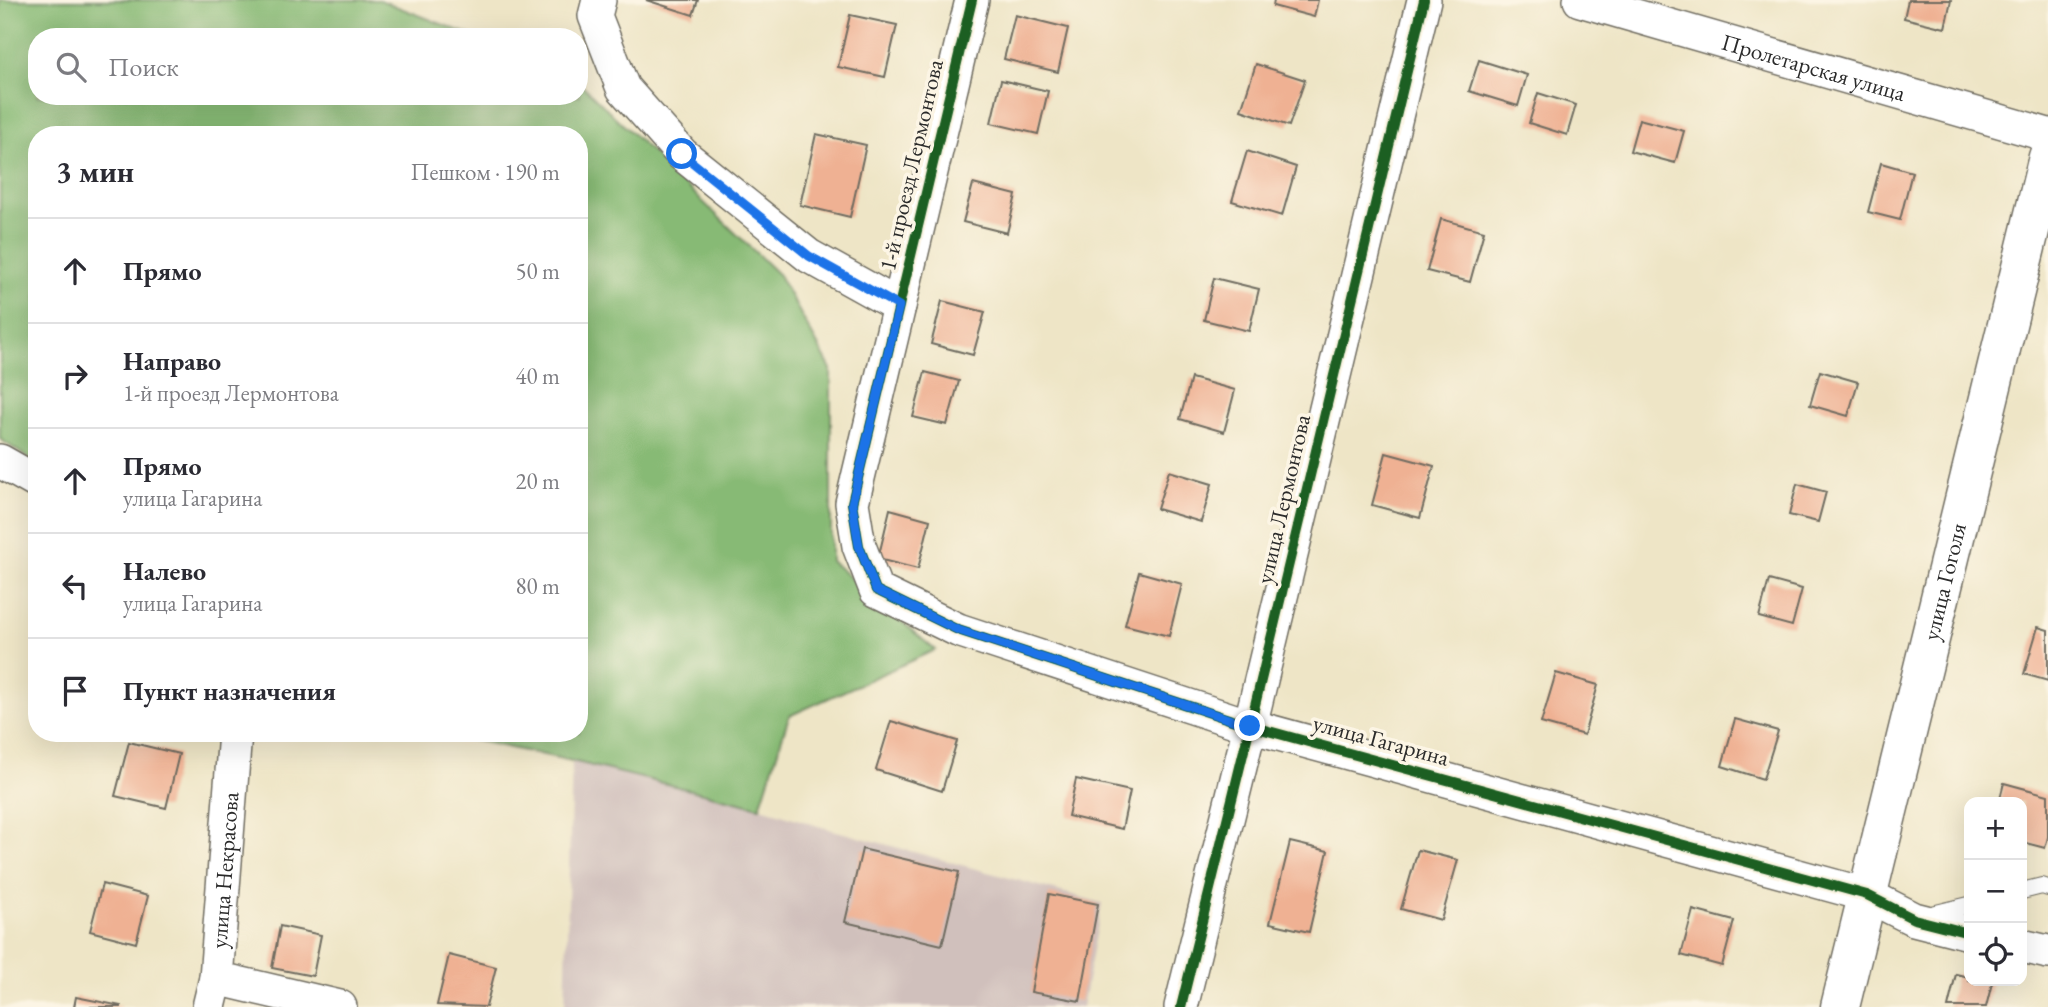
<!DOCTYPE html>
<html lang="ru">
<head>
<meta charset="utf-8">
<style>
	:root { --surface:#fff; --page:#f7f7f7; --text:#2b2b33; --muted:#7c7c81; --line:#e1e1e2 }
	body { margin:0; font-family:"EB Garamond",serif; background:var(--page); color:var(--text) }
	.controls { position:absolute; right:21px; bottom:21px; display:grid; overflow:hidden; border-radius:14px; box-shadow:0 7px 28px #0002 }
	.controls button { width:63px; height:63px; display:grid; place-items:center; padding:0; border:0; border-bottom:2px solid var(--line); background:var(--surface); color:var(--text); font:35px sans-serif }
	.stop { position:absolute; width:21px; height:21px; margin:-16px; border:5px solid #1a73e8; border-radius:50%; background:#fff }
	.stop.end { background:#1a73e8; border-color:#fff; box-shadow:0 2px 7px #0008 }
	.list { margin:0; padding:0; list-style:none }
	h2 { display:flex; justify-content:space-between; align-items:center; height:91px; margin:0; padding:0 28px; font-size:30px }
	h2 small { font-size:23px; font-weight:400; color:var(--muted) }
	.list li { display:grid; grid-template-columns:46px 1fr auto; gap:21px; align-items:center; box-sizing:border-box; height:105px; padding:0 28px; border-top:2px solid var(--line) }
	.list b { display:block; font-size:26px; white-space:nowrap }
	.list p { margin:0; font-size:23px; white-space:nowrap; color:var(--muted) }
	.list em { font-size:23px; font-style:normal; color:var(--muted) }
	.icon { flex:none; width:38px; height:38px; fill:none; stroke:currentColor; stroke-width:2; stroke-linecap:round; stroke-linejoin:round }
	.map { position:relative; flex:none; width:2048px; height:1007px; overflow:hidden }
	.search { position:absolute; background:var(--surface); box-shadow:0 7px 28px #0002; left:28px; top:28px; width:560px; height:77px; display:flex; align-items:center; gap:18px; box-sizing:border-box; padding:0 24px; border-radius:28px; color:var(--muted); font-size:26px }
	.panel { position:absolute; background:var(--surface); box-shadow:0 7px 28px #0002; left:28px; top:126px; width:560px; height:616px; border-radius:28px }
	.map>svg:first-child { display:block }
	.industrial { fill:#d0c0bc }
	.forest { fill:#87ba74; stroke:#597250; stroke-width:2 }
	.building { fill:#efb193 }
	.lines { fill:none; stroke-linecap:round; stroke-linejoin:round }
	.service-casing { stroke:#6f6c61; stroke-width:18 }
	.minor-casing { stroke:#6f6c61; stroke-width:36 }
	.tertiary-casing { stroke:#6f6c61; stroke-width:41 }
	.service { stroke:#fff; stroke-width:16 }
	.minor { stroke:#fff; stroke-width:33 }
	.tertiary { stroke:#fff; stroke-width:38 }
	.cycleway-casing { stroke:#fcf5e5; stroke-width:15 }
	.cycleway { stroke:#1b5e20; stroke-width:10 }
	.route { stroke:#1a73e8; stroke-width:9 }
	.labels { text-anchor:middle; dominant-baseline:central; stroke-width:7; stroke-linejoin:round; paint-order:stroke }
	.street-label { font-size:23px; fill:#2b2b2b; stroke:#fcf5e5 }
</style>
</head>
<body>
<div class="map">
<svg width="2048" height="1007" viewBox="0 0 2048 1007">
	<rect width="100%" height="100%" fill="#fcf5e5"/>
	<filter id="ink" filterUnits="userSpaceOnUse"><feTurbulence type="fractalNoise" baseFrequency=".0143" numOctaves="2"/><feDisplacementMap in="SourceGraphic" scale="14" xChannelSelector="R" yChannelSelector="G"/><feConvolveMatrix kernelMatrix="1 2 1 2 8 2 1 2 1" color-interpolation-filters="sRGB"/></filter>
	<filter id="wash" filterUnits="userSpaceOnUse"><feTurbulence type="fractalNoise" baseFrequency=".00686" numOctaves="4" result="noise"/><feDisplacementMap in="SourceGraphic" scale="28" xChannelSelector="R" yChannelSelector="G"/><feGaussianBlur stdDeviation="1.57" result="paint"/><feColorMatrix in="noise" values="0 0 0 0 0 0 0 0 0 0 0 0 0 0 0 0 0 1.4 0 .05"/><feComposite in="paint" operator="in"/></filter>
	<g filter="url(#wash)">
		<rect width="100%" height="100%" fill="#eee5c6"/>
		<path class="industrial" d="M572,761l188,46 58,19 284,77 -20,104h-517z"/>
		<path class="forest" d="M0,0h380l95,37h-438v59h542v-14l200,193 52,94v192l104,89 -146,66 -29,91 -188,-46 -132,-28h139v-598h-542v329l-37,-25z"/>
		<g id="blocks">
			<path class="building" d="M646,0h52l-5,15z
				M1274,0h44l-4,17 -41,-11z
				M1908,0h43l-6,28 -41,-10z
				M850,15l47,10 -12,52 -47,-10z
				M1015,15l53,13 -10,44 -54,-13z
				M1479,60l48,15 -9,31 -49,-15z
				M1256,64l49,16 -16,46 -48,-16z
				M1001,80l47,11 -10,43 -47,-11z
				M1538,93l38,12 -9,30 -38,-12z
				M1639,119l45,12 -9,32 -45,-12z
				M816,134l50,11 -16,72 -50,-12z
				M1247,151l49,16 -14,49 -50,-15z
				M1881,163l31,9 -12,48 -32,-8z
				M973,184l43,11 -9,38 -44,-11z
				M1441,219l43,12 -14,51 -43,-11z
				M1214,278l45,11 -10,42 -45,-11z
				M942,301l43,11 -12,43 -42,-11z
				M1820,371l38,11 -10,34 -38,-11z
				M925,372l34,9 -12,44 -34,-8z
				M1191,378l44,12 -11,42 -44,-13z
				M1386,453l48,13 -14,52 -48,-13z
				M1169,471l43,13 -11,38 -44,-13z
				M1797,484l29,8 -8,30 -29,-7z
				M890,509l40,11 -12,49 -40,-10z
				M1139,572l43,12 -13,52 -44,-11z
				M1769,580l33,9 -10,37 -33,-9z
				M2038,627l10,3v51l-24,-7z
				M1556,673l42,12 -14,50 -43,-12z
				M1735,719l43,12 -15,48 -41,-13z
				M891,721l66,20 -15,50 -66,-21z
				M129,742l50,12 -13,54 -51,-12z
				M1076,779l54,12 -8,38 -54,-13z
				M2004,783l44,12v42l-3,11 -23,-6v-40h-23z
				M1290,842l38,9 -19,81 -39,-9z
				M862,849l97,23 -17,73 -97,-23z
				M1418,850l40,10 -17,60 -40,-11z
				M102,884l46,12 -12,47 -46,-12z
				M1049,894l49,10 -18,97 -49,-9z
				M1693,910l41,11 -12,45 -41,-11z
				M280,926l41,9 -8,41 -41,-8z
				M449,955l47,12 -10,40 -49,-2z
				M1956,974l13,3v4l23,2 -6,24h-38z
				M76,997l45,9v1h-47z"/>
		</g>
	</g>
	<g filter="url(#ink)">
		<use href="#blocks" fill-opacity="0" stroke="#6f6c61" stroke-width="2"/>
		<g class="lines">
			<defs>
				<path id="service" d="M2022,891l20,-5 6,2
					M1928,915l41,-10"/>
				<g id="minor">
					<path d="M599,0l-4,16 28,72 59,66 127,102 90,50"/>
					<path d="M972,0l-120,503 7,43 17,44 82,40 292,96 617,169 47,24 55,14"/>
					<path id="s1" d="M1580,0l468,135"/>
					<path d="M0,461l37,21"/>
					<path d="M2022,946l26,6"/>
					<path d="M216,978l124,29"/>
					<path id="s2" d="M209,1007l7,-29 19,-245"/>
					<path d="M1181,1007l69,-281 174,-726"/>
				</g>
				<g id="tertiary">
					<path id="s3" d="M1840,1007l208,-850"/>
				</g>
			</defs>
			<use href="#service" class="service-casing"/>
			<use href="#minor" class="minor-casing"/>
			<use href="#tertiary" class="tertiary-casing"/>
			<use href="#service" class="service"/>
			<use href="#minor" class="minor"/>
			<use href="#tertiary" class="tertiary"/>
			<defs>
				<path id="cycleway" d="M972,0l-120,503 7,43 17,44 82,40 292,96 617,169 47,24 55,14
					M1181,1007l69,-281 174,-726"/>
			</defs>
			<use href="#cycleway" class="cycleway-casing"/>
			<use href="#cycleway" class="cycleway"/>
		</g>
	</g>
	<g class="lines" filter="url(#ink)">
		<path class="route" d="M682,154l127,102 90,50 -47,197 7,43 17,44 82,40 292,96"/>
	</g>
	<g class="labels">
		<g class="street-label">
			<text stroke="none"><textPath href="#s1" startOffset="243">Пролетарская улица</textPath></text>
			<text transform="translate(911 165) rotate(-77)">1-й проезд Лермонтова</text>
			<text transform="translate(1283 499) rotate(-77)">улица Лермонтова</text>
			<text stroke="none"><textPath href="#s3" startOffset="438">улица Гоголя</textPath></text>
			<text transform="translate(1381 740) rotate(15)">улица Гагарина</text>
			<text stroke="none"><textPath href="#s2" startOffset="138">улица Некрасова</textPath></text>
		</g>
	</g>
</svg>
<div class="controls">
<button>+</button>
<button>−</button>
<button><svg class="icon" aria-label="locate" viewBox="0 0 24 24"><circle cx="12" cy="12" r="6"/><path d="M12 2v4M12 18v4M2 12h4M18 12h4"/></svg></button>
</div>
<div class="stop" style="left:682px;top:154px"></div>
<div class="stop end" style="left:1250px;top:726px"></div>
<div class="search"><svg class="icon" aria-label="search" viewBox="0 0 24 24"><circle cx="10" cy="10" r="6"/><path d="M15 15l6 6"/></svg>Поиск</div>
<section class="panel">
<h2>3 мин<small>Пешком · 190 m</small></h2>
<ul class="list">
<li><svg class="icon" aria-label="ahead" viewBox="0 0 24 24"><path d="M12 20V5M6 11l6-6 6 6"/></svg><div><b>Прямо</b></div><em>50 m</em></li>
<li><svg class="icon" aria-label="right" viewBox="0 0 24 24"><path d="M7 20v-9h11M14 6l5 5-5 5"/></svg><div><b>Направо</b><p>1-й проезд Лермонтова</p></div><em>40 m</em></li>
<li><svg class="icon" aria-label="ahead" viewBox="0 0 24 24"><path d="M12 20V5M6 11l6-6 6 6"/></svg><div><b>Прямо</b><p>улица Гагарина</p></div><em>20 m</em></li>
<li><svg class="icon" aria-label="left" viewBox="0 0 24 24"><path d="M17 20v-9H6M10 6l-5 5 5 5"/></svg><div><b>Налево</b><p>улица Гагарина</p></div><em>80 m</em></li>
<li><svg class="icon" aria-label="arrive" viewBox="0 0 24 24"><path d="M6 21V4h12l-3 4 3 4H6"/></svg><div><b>Пункт назначения</b></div></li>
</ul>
</section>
</div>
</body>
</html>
